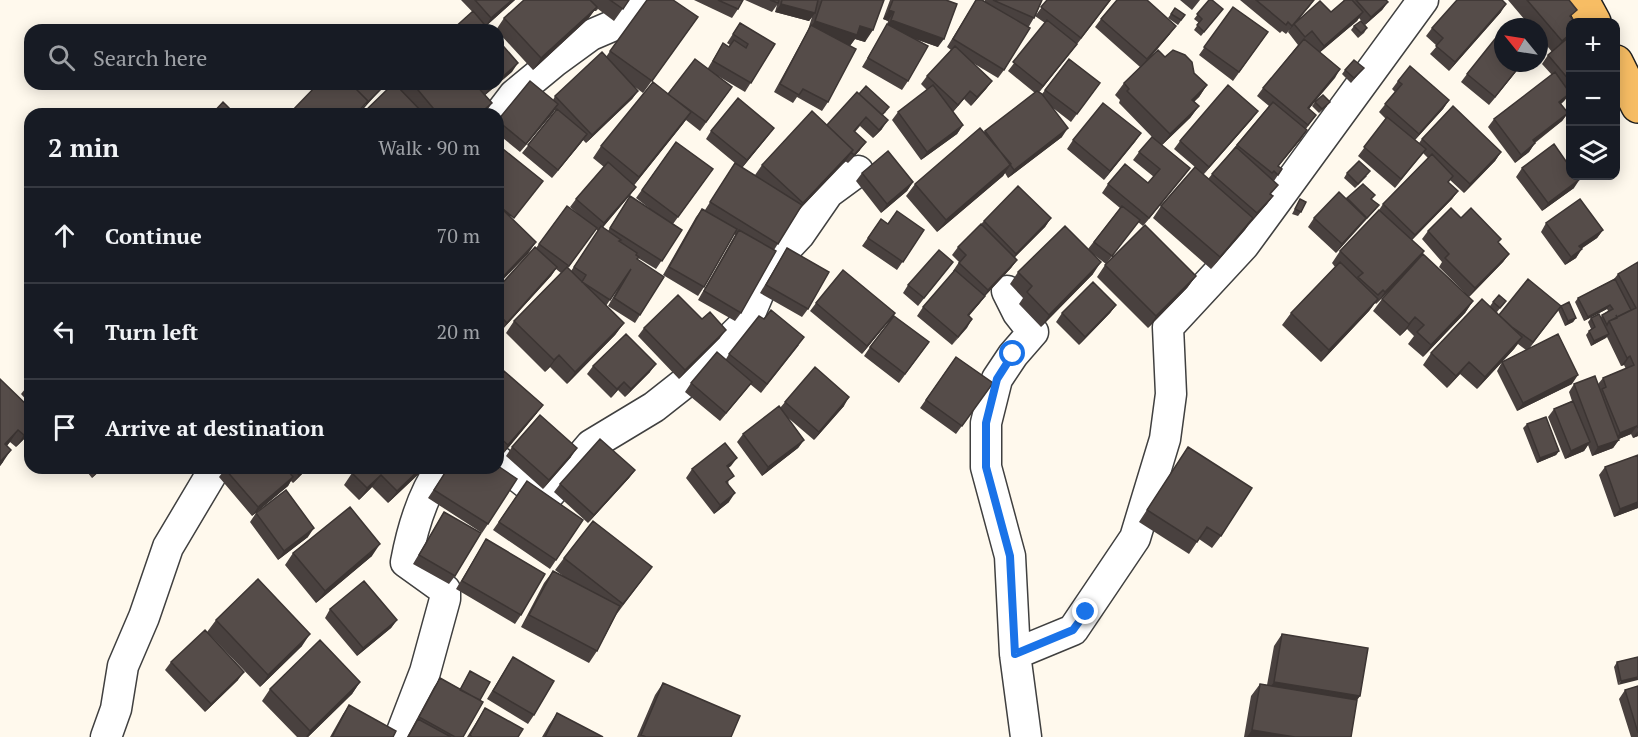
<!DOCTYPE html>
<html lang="en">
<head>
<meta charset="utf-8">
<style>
	:root { --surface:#171b24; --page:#20242c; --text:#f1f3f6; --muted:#9ea1a6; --line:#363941 }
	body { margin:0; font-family:"PT Serif",serif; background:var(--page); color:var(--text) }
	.controls { position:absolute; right:18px; top:18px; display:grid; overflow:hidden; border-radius:12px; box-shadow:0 3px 15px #0003 }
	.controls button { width:54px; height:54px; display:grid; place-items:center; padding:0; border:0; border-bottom:2px solid var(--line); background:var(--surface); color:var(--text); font:30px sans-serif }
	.compass { position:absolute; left:1494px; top:18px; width:54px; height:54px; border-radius:50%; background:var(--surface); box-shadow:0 3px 15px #0003; rotate:300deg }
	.stop { position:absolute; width:18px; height:18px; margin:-14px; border:4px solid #1a73e8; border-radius:50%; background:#fff }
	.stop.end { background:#1a73e8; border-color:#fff; box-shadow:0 2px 6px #0008 }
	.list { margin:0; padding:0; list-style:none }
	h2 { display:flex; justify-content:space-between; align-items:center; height:78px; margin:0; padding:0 24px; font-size:26px }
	h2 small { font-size:20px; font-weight:400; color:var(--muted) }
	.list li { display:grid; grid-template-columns:39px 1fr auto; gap:18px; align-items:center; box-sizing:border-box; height:96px; padding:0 24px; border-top:2px solid var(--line) }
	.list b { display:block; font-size:22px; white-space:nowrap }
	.list em { font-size:20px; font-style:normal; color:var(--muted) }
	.icon { flex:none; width:33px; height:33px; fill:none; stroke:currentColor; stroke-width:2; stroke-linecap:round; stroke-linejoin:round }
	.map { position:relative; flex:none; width:1638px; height:737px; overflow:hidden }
	.search { position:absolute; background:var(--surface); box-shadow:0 3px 15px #0003; left:24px; top:24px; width:480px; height:66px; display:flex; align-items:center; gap:15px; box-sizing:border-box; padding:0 21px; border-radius:18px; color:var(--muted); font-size:22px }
	.panel { position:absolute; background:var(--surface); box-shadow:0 3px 15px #0003; left:24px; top:108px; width:480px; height:366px; border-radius:18px }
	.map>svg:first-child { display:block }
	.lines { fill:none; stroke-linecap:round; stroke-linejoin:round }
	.street-casing { stroke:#404040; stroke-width:33 }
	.primary-casing { stroke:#1e1e1e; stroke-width:36 }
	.street { stroke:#fff; stroke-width:30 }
	.primary { stroke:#f7bd64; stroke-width:33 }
	.wall { fill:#49413f; fill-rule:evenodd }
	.shaded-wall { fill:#3c3533 }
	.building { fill:#554c49; stroke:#3c3533; stroke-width:1.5 }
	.route { stroke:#1a73e8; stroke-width:8 }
</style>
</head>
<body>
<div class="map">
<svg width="1638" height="737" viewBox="0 0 1638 737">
	<rect width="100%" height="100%" fill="#fff9ed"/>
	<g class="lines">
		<defs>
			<path id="street" d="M498,116l16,-21 40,-33 37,-27 21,-9 29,-26
				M1007,291l11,22 15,19 -20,23 -16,24 -11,44v44l24,89 5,98 11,83
				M498,461l42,33 10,-1 41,-48 63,-38 33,-26 59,-58 16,-38 18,-30 19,-20 29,-42 30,-22
				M1015,654l58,-24 62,-92 30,-99 6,-45 -3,-67 76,-82 179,-245
				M106,737l10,-28 7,-43 21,-49 24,-70 47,-79
				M400,737l25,-65 20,-73v-9l-39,-28c6,-32 16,-67 35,-94"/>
			<path id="primary" d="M1582,0l12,22
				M1616,62l22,44"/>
		</defs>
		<use href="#street" class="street-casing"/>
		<use href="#primary" class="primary-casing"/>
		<use href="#street" class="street"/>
		<use href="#primary" class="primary"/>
	</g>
	<path class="wall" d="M461,0h54l-29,26z
		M524,0h105l-15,21 -16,-12 -2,2h-2l-6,8 -55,51 -35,-38v-2h-2l8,-12z
		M694,0h49l-5,9 -6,9z
		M745,0h139l-19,42 -10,-3 -5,7 -22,56 -6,9 -25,-14 -4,6 -19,-11 34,-62 4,-13 -3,4 -34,-9 2,-7 -5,7z
		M890,0h56l-8,47 -26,-9 -4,43 -6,9 -40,-23 25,-42 1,-4 -5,-2z
		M976,0l9,1v-1h57l-6,15 11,-15h64l-40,52 -32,40 3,2 27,-35 31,24 -29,39 -18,-14 9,29 -54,41 -3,-5 -2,3 -66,56 -31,-36 9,-12 120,-91 -27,-22 37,-48 -10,-7 -31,54 -6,8 -25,-15 19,18 -6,8 -15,17 -7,-7 -11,13 10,13 -6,9 -36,26 -29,-40 6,-8 29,-22 -6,-6 6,-8 24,-26 -4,-3z
		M1180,0h20l-8,10z
		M1209,0l14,9 -22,27 -7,-6 5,-7 -5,-4z
		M1240,0h74l-17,21 34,-9 13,-11 -1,-1h43l2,2 -6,8 -17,15 -6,-7 -2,3 -37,31 20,17 -31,40 7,6 -10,14 -5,10 -23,27 4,3 -8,12 -3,13 2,2 -6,8 -56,65 -58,-51 8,-12 34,-39 -21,-18 6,-8 72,-22 -49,56 5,4 61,-73 -12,-10 6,-8 35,-43 -10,-13 2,-3 -4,5 -4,-3 -2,2z
		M1508,0h61l2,18 -1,4v75l-1,-2 -5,6 -3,3 7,9 -6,8 -27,22 -6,9 -14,11 -27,-36 6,-8 58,-44 -10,-11 6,-9 4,-3 -13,-16v-9h-8z
		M1233,7l35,25 -35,49 -34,-26z
		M1175,8l10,7 -7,10 -10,-7z
		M1501,12l-52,59 -19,-17 7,-8 -11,-10 6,-8z
		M698,17l-55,76 -8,-6 3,4 -6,8 -46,44 -3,-3 -31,38 -30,-25 34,-42 -1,-1 -35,42 -22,-18v-14l55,-20 2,-4 51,-39 4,-6z
		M1101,19l69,15 -22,26 17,-3 29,16 13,12 -8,12 -5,4 5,5 -9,12 -28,27 28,23 -47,58 -5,-4 -32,42 -13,-10v20l-52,53 -22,-23 4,-6 -13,-14 8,-12 70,-23 32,-41 -18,-15 6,-9 40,-1 6,-6 -21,-17 6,-8 15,-13 -35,-36 1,-3 -5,-5 9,-12 16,-16 -45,-40z
		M740,23l35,21 -30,48 -27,-16 14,11 -32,44 -14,-11 -52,65 2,2 -6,8 -27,32 5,4 22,-35 28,19 -22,-17 40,-56 37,27 -40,55 9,6 -26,39 -18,-11 -1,1 3,56 -5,8 -27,-17 15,-26 -17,26 18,17 -9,12 -48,49 -17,-17 -5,5 -39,-39 8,-12 47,-48 -5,-4 -5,7 -50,55 -3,-3v-40l38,-40 31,-42 12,9 -9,-8 6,-8 28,-32 -11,-9 8,-12 67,-52 40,-26 15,-25 6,4 1,-2 -3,-2zM596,229l2,2 -27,40 -3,-3z
		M1354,26l13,2 -3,5 -6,5 -7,-8z
		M1523,63l-34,42 -28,-23 6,-8z
		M1364,68l-13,15 -9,-9 3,-4z
		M1398,81l51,19 -6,9 -28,31 4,3 3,-4 79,13 -6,9 -31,32 -14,-13 -2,2 10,9 -6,8 -40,41 12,11 -9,11 50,31 -26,-26 3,-5 -20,-23 6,-8 33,-13 37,25 11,11 -6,8 -34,35 4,4 -8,12 -42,44 -15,-13 6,-8 -7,-7 -7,7 -27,-25 9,-12 13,-14 -19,19 -1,-1 -6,8 -48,51 -39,-37 9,-12 44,-46 -3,-4 8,-12 39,-41 4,-6 45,-46 -5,-5 -28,35 -37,-32 28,-37 -7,-7 16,-20 -3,-3z
		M393,84h105l-13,11 7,8 -8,11h-122z
		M1315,102l12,4 -8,7 -7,-7z
		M886,112l-4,3v14l-9,9 -13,-12 -5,6 5,18 -12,13 -3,-2 -46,49 -25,40 -33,63 -6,8 -37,-21 37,-65 -1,-1 -30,53 -6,9 -35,-21 33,-58 6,-8 3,1 30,-47 -29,-24 5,-8 57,5 -26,32 13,7 7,-10 65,-40z
		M1141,133l-37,47 -37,-31 6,-9z
		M1522,168l52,20 -32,23 -26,-34z
		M862,173l51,9 -6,9 -26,22 -25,-32z
		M1347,173l20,3 -12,12 -11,-10z
		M1347,198l25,1 4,10 -40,44 -28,-26 6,-9z
		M1300,199l1,13 -3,4 -6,-2z
		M1051,218l-6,9 -30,30 2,3 -6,8 -26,28 -6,8 -10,12 3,3 -20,26 -35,-29 6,-9 31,-35 -1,-1 6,-9 -7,-7 6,-8 26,-26z
		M881,219l7,5 36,6 -27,40 -35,-24z
		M1546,223l57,7 -6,8 -16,11 -5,9 -11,7 -24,-33z
		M787,248l21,61 -6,8 -42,-24z
		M953,262l-35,44 -15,-13 5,-8z
		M1638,262v174l-5,2 -2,-4 -12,5 -6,9 -21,8 -4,-11 -4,6 -19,8 -17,-42 6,-8 18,-8 -3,-9 5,-8h24l5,-6 23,-9 -2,-4 -3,1 -14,-29 -16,9 -5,-11 3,-4 2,-2 -3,-7 3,-4 10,-1 1,-2 6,-4 -1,-2 -23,12 -9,-19 3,-4 36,-19 4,-5z
		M1105,265l91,11 -9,12 -39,40 -51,-51z
		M1506,301l-9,11 2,3 62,-9 -32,43 43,35 -55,27 -20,-40 5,-9 24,-12 -8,-6 -4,5 -37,40 -17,-15 -13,14 -24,-23 8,-12 59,-47 3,-4z
		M816,303l79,10 -33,41 -52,-43z
		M1116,305l-6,8 -31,32 -23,-23 6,-9z
		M1561,306l15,12 -3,4 -8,4 -7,-16z
		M644,328l76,10 -41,41 -41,-43z
		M929,342l-30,41 -35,-27 6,-9z
		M799,345l-38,48 -11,-9 -30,37 -35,-29 6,-9 35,-24 3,-5z
		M956,357l37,26 -37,51 -36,-26z
		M593,366l57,6 -25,25 -7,-7 -7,8 -24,-24z
		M498,378l39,35 -34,41 -5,-4z
		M0,379l30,54 -14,14 -6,-5 -3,4 -4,16 -3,4z
		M30,383v21l-9,-10z
		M785,402l59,4 -30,34 -27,-23 17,23 -6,8 -36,28 -25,-34 6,-8 37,-26z
		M1527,424l32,27 -3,4 -19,8 -14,-35z
		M512,447l59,10 -28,32 -37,-33z
		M1188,447l33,89 -9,12 -13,-9 -10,15 -50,-32z
		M737,458l-9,10 1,34 -15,12 -28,-36 6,-9z
		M1605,467l33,41 -24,9 -15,-42z
		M84,468h19l-11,10z
		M226,468h82l-15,15 -2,-2 -3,5 -36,30 -33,-39z
		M355,468h70l-37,35 -16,-16 -13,13 -15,-15 8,-12 4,-4z
		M448,468l40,56 -6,9 -54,-35z
		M635,470l-6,8 -41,45 -34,-31 6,-8z
		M527,481l56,39 -33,49 -57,-39z
		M444,512l11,64 -6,8 -36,-20z
		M256,513l52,24 -30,23 -28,-38z
		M486,539l35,76 -6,9 -59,-35z
		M293,553l79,3 -56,47 -31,-38z
		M564,558l79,21 -27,36 -19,36 -8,12 -68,-36 23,-44 9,-12 10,5 -8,-6z
		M330,609l67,11 -6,8 -34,28 -32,-38z
		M216,620l86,26 -42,41 -53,-55z
		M1282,634l78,62 -4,5 -5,36h-107l7,-41 9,-12 7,1 7,-39z
		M513,657l21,58 -6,9 -41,-25z
		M1638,657l-20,28 -4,-18 3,-5z
		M171,662l67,18 -33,32 -40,-42z
		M470,671l10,29 -17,37h-56l27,-50 6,-9 20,11z
		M360,682l-8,12 -44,43h-11l-35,-36 8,-12z
		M663,683l68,54h-94l18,-42z
		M1638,686v51h-7l-12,-38 6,-9z
		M349,705l44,32h-63l13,-23z
		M485,708l33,29h-51z
		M557,713l46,24h-61l7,-12z"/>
	<path class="shaded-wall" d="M512,0h3l-30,27 6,-9z
		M1314,0l-4,6 -24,28 6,-8z
		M1388,2l-6,8 -17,15 6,-8z
		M781,4l34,9 -6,8 -34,-9z
		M1506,4l-5,8 -52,59 6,-9z
		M597,7l-9,12 -55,51 8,-12z
		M889,10l5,2 -6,9 -5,-2z
		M1363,12l-6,9 -39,33 6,-8z
		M891,20l53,19 -6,8 -53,-19z
		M815,21l45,5 13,4 -8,12 -10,-3 -6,8 -42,-15z
		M1176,26l-6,8 -29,34 6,-9z
		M1570,34v5l-17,14 9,-12z
		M1077,44l-6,8 -34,43 6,-9z
		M518,63l-6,9 -14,12v-3z
		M1522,63h1l-34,42 6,-8z
		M1340,69l-5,9 -33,39 6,-9z
		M992,81l-6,8 -15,17 6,-9z
		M494,84h4l-14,12 6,-9z
		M1207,85l-8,12 -15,15 8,-12z
		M380,90l-21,24h-3z
		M638,91l-6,8 -46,44 6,-8z
		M970,91l-6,8 -12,14 6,-8z
		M1570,93l-6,8 -11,9 6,-8z
		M1449,100l-6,9 -30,33 6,-8z
		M492,103l-8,11h-5z
		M558,104l-5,9 -33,39 6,-8z
		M1199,106l-9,12 -29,28 9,-12z
		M1258,111l-6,8 -49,56 6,-8z
		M691,112l-8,12 -52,65 8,-12z
		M1568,113l-6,8 -35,27 6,-8z
		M888,120l-6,9 -9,9 6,-8z
		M963,125l-6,9 -36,26 6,-8z
		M774,128l-6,8 -27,33 6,-9z
		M1068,128l-6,9 -54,41 6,-8z
		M1307,130l-6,9 -29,35 6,-8z
		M1141,133l-6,9 -31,38 6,-9z
		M587,134l-6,9 -29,35 6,-8z
		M866,142l-6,8 -12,13 6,-8z
		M1535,143l-6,9 -14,11 6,-8z
		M853,150l-8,12 -51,53 9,-12z
		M1501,152l-6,9 -31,32 6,-9z
		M1011,164l-8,12 -66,56 9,-12z
		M1190,168l-6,8 -41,50 6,-8z
		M1580,179l-6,9 -32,23 6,-8z
		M913,182l-6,9 -26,22 6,-9z
		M636,187l-6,8 -31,37 5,-9z
		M1458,191l-6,8 -43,44 6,-8z
		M1273,196l-6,8 -16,18 6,-9z
		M1051,218l-6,9 -35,35 6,-8z
		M1253,218l-8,12 -34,39 9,-12z
		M1366,218l-6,8 -24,27 6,-9z
		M1603,230l-6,8 -24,16 6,-8z
		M536,242l-8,12 -30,31v-3z
		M1582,249l-6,9 -11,7 6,-8z
		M1424,251l-9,12 -39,41 9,-12z
		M1509,254l-6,8 -34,35 6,-9z
		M1017,260l-6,8 -29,31 6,-9z
		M1101,262l-8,12 -52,53 8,-12z
		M557,267l-6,9 -50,55 6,-8z
		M1196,276l-9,12 -39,40 8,-12z
		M985,296l-6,8 -17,19 6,-8z
		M1378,299l-9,12 -48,51 8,-12z
		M1473,301l-8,12 -42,44 8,-12z
		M1116,305l-6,8 -31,32 6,-8z
		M1610,305l-3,4 -23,12 4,-4z
		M895,313l-6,8 -27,33 5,-8z
		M1415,317l-8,12 -7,7 9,-12z
		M1576,318l-3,4 -8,4 3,-5z
		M972,319l-5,9 -15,17 6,-8z
		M624,323l-9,12 -48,49 8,-12z
		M726,330l-6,8 -41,41 6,-9z
		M1609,334l-3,4 -15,8 3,-5z
		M1522,337l-8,12 -37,40 8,-12z
		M559,355l-9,12 -5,5 9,-12z
		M1630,356l-6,9 -3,1 6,-8z
		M1469,362l-9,12 -13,14 9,-12z
		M656,364l-6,8 -25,25 6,-8z
		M1578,375l-6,9 -55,27 6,-8z
		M624,382l-6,8 -7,8 6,-9z
		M752,382l-6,8 -26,31 6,-8z
		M849,397l-5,9 -30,34 5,-8z
		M543,405l-6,8 -34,41 5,-9z
		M1637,426l-6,8 -17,7 6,-8z
		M30,429v4l-14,14 8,-12z
		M18,430l-8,12 -10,10 5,-8z
		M1638,431v5l-5,2z
		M804,440l-6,8 -36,28 6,-9z
		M1619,440l-6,8 -21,8 6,-9z
		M1590,442l-6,9 -19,8 6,-8z
		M577,448l-6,9 -28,32 6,-9z
		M11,450l-8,12 -3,4v-4z
		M1559,451l-3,4 -19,8 3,-5z
		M737,458l-6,8 -10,8 6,-8z
		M99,468h4l-11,10z
		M306,468h2l-15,15 6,-8z
		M421,468h4l-37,35 9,-12z
		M635,470l-6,8 -41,45 6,-8z
		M381,475l-9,12 -13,13 8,-12z
		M293,477l-5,9 -36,30 6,-9z
		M735,493l-6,9 -15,12 6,-9z
		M1638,502v6l-24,9 6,-8z
		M314,528l-6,9 -30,23 6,-9z
		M380,544l-8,12 -56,47 9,-12z
		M397,620l-6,8 -34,28 6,-8z
		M310,634l-8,12 -42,41 8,-12z
		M244,672l-6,8 -33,32 6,-8z
		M1638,677v3l-20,5 3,-4z
		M360,682l-8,12 -44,43h-2l4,-6z
		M1274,682l86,14 -9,12 -86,-14z
		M1252,730l43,7h-48z"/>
	<path class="building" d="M475,0h37l-21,18z
		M524,0h66l7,7 -56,51 -37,-40z
		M610,0h19l-6,9z
		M647,0h26l25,17 -46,64 -42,-30z
		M718,0h25l-5,9z
		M770,0h9l-1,3z
		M782,0h36l-3,13 -34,-9z
		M822,0h62l-11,30 -13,-4 -3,9 -42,-14z
		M893,0h53l11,4 -13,35 -53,-19 3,-8 -5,-2z
		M976,0h6l48,28 -26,42 -51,-31z
		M993,0h49l-8,18z
		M1047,0h63l-29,38 -40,-31z
		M1117,0h30l29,26 -29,33 -46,-40z
		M1209,0h3l11,9 -19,23 -7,-7 5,-6 -5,-5z
		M1256,0h58l-22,26 -4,-4 -2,3z
		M1345,0h7l11,12 -39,34 -12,-15 -7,6 -11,-13 26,-23 11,11z
		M1356,0h30l2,2 -17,15z
		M1457,0h45l4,4 -51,58 -19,-16 7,-8 -11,-10z
		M1527,0h42l8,10 -7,6 5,6h-5v12l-8,7z
		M1233,7l35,25 -29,40 -35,-25z
		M1175,8l10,7 -4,5 -10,-6z
		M473,11l16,19h-37z
		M1047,20l30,24 -34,42 -30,-24z
		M1361,21l6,7 -6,5 -7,-7z
		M740,23l35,21 -24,39 -38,-22 10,-18 6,4 5,-7 12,8 2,-4 -15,-10z
		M887,24l41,22 -20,35 -40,-23z
		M811,25l45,24 -28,53 -25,-13 -4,6 -19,-11z
		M1499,34l4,2v27h19l-27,34 -28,-23z
		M1570,36v45l-22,-26z
		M1304,39l36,30 -32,39 8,7 -8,10 -45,-37z
		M498,40l20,23 -20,18z
		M955,46l37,35 -15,16 -7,-6 -12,14 -31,-29z
		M1158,50l7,7 8,-7 12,5 7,7 2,11 13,12 -15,15 7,6 -29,28 -43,-43 2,-2 -5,-6z
		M602,52l36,39 -46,44 -37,-39z
		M695,59l37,28 -26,35 -38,-28z
		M1069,59l31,24 -23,31 -32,-24z
		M1354,60l10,8 -10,10 -9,-8z
		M1410,66l39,34 -30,34 -34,-30 17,-20 -4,-3z
		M1555,72l15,21 -11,9 9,11 -35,27 2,3 -14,12 -27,-36z
		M530,81l28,23 -32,40 -28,-23v-1z
		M653,82l38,30 -52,65 -38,-31z
		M318,84h33l17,17 -12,13h-67z
		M359,84h15l6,6 -14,14 2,-3 -13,-13z
		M393,84h2l29,30h-62z
		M413,84h62l17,19 -13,11h-41z
		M487,84h7l-4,3z
		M933,85l30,40 -36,27 -29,-40z
		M1228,85l30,26 -49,56 -29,-26z
		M866,86l23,21 -7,8 -23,-21z
		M1037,91l5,3 26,34 -54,42 -29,-39z
		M857,92l31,28 -9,10 -13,-13 -12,14 12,11 -12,13 -3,-3 2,-2 -26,-25z
		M1323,95l7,7 -8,7 -7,-7z
		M738,98l36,30 -27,32 -36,-29z
		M223,102l12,12h-23z
		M1273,102l34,28 -29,36 4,3 -4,6 -4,-4 -2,2 -35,-28z
		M1103,103l38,30 -31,38 -37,-31z
		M1453,106l48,46 -31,32 -48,-45z
		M557,109l30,25 -29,36 -30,-25z
		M812,111l41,39 -50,53 -41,-38z
		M1387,117l39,32 -25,30 -37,-32z
		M980,128l31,36 -65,56 -31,-36z
		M1152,137l38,31 -41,50 -41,-34 17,-20 23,19 12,-14 -21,-17z
		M676,142l37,27 -35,48 -36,-27z
		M1554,144l16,23v9h7l3,3 -32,24 -26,-35z
		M498,145l45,36 -29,37 -16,-13z
		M1236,147l42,38 -8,9 3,2 -16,17 -45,-39z
		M888,151l25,31 -26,22 -25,-31z
		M1432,154l21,22 -5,6 10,9 -43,44 -32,-31z
		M1359,161l11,10 -12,13 -11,-11z
		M608,162l28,25 -32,36 -28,-24z
		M735,163l67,42 -24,39 -68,-42z
		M1195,167l58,51 -33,39 -59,-51z
		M1363,184l12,11 -4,4 8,6 -12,13 -20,-20z
		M1018,186l33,32 -35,36 -32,-33z
		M1339,192l27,26 -24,26 -28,-26z
		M630,196l52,34 -20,31 -52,-33z
		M1300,199l6,3 -5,10 -6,-3z
		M1580,199l23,31 -24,16 3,3 -11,8 -25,-34z
		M499,206l37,36 -38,40v-75z
		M567,206l30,22 -28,38 -30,-22z
		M1122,206l18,14 -28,36 -18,-14z
		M1451,208l10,10 10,-10 30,31 -3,3 11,12 -34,34 -30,-30 4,-4 -21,-23z
		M702,209l35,20 -33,58 -35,-20z
		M1379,210l45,41 -39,41 -2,-2 -5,5 -20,-18 5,-4 -23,-22z
		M897,211l27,19 -21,32 -35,-24 13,-19 7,5z
		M981,224l36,36 -29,30 -29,-27 7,-8 -8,-8z
		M1145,225l51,51 -40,40 -51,-51z
		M601,226l20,14 -2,1 18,12 -1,2 3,2 -2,2 27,18 -24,38 -26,-17 17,-29 -21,31 -28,-18 4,-7 -12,-8z
		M1065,226l36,36 -52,53 -22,-23 5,-6 -14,-14z
		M739,230l37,21 -35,62 -37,-22z
		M535,247l22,20 -50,56 -9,-9v-26z
		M787,248l42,24 -21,37 -42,-24z
		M939,250l14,12 -29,36 -16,-13z
		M1423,254l50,47 -42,44 -14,-13 7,-7 -9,-8 -6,7 -27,-25z
		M1340,262l38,37 -49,51 -38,-37z
		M1638,262v166l-1,-2 -17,7 -18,-44 4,-2 -3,-9 31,-13 -4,-9 -3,2 -18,-37 27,-13 -18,-34z
		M567,267l57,56 -49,49 -16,-17 -5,5 -40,-39z
		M843,270l52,43 -28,33 -51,-43z
		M955,270l30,26 -17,19 4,4 -14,18 -35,-30z
		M1528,279l33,27 -28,36 -21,-15 -13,-12z
		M1615,279l16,31 -14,7 -1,-2 1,3 -8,3 -2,4 -5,-10 11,-6 -3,-4 -22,12 -10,-19z
		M1093,282l23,23 -31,32 -23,-24z
		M678,295l24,24 8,-7 16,18 -41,40 -41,-42z
		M1499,295l7,6 -6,7 -7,-6z
		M1482,299l40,38 -37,40 -16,-15 -13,14 -25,-23z
		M1569,302l7,16 -8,3 -7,-15z
		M771,310l33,27 -37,47 -38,-30 30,-38 5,3z
		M1599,314l10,20 -15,7 -5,-10 6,-4 -4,-9z
		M894,316l35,26 -24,32 -35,-27z
		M626,334l30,30 -25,25 -7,-7 -7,7 -24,-23z
		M1558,334l20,41 -55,28 -21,-41z
		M717,352l35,30 -26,31 -35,-30z
		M956,357l37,26 -31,43 -36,-26z
		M815,367l34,30 -30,35 -34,-30z
		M504,371l39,34 -35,40 -10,-9v-58z
		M1595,376l24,64 -21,7 -24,-63z
		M0,379l30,29v21l-6,6 -6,-5 -13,14 6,6 -11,12z
		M1573,401l17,41 -19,9 -17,-42z
		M779,406l25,34 -36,27 -25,-33z
		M540,415l37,33 -28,32 -37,-33z
		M1546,417l13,34 -19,7 -13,-34z
		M600,439l35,31 -41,45 -34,-31z
		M725,443l12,15 -10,8 7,10 -8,6 9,11 -15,12 -28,-36z
		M1188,447l64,41 -31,48 -14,-9 -10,15 -50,-32z
		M1638,455v47l-18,7 -15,-42z
		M498,466l19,13 -29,45 -54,-34 14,-22h50z
		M226,468h60l7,9 -35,30 -33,-38z
		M292,468h14l-7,7z
		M357,468h64l-24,23 -16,-16 -14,13 -15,-15z
		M527,481l56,39 -27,40 -57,-38z
		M286,490l28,38 -30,23 -28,-38z
		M350,507l30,37 -55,47 -32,-38z
		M444,512l37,21 -26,43 -36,-21z
		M593,521l59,46 -29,37 -59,-46z
		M486,539l59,35 -24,41 -59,-34z
		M553,571l67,35 -23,45 -68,-36z
		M258,579l52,55 -42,41 -52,-55z
		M364,581l33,39 -34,28 -33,-39z
		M205,630l39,42 -33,32 -40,-42z
		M1282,634l86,14 -8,48 -86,-14z
		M320,640l40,42 -50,49 -40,-42z
		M513,657l41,24 -20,34 -41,-24z
		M1638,657v20l-17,4 -4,-19z
		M470,671l20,11 -10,18 -20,-10z
		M440,678l43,24 -20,35h-8l-36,-20z
		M663,683l77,33 -9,21h-85l-5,-2z
		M1260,684l97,16 -6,37h-56l-43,-7z
		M1638,686v47l-13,-43z
		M349,705l47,26 -3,6h-61z
		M485,708l38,21 -5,8h-46l-2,-2z
		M557,713l46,24h-58z
		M418,719l33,18h-43z"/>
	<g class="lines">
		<path class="route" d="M1013,354l-16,25 -11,44v44l24,89 5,98 58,-24 13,-18"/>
	</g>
</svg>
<div class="controls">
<button>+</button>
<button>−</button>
<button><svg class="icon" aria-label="layers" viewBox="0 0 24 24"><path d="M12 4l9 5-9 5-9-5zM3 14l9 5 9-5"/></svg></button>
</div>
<svg class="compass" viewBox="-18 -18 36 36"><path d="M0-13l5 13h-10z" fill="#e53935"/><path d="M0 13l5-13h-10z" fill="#9ea1a6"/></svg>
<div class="stop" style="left:1013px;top:354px"></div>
<div class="stop end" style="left:1086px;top:612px"></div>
<div class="search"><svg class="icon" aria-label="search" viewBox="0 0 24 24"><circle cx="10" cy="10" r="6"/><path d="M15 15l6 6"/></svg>Search here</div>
<section class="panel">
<h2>2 min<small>Walk · 90 m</small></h2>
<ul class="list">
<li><svg class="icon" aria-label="ahead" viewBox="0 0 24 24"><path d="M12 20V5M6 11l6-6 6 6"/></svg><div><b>Continue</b></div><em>70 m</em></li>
<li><svg class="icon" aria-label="left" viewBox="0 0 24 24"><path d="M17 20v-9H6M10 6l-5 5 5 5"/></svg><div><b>Turn left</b></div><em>20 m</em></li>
<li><svg class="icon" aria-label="arrive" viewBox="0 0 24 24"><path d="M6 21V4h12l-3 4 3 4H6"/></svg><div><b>Arrive at destination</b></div></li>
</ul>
</section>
</div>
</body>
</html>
